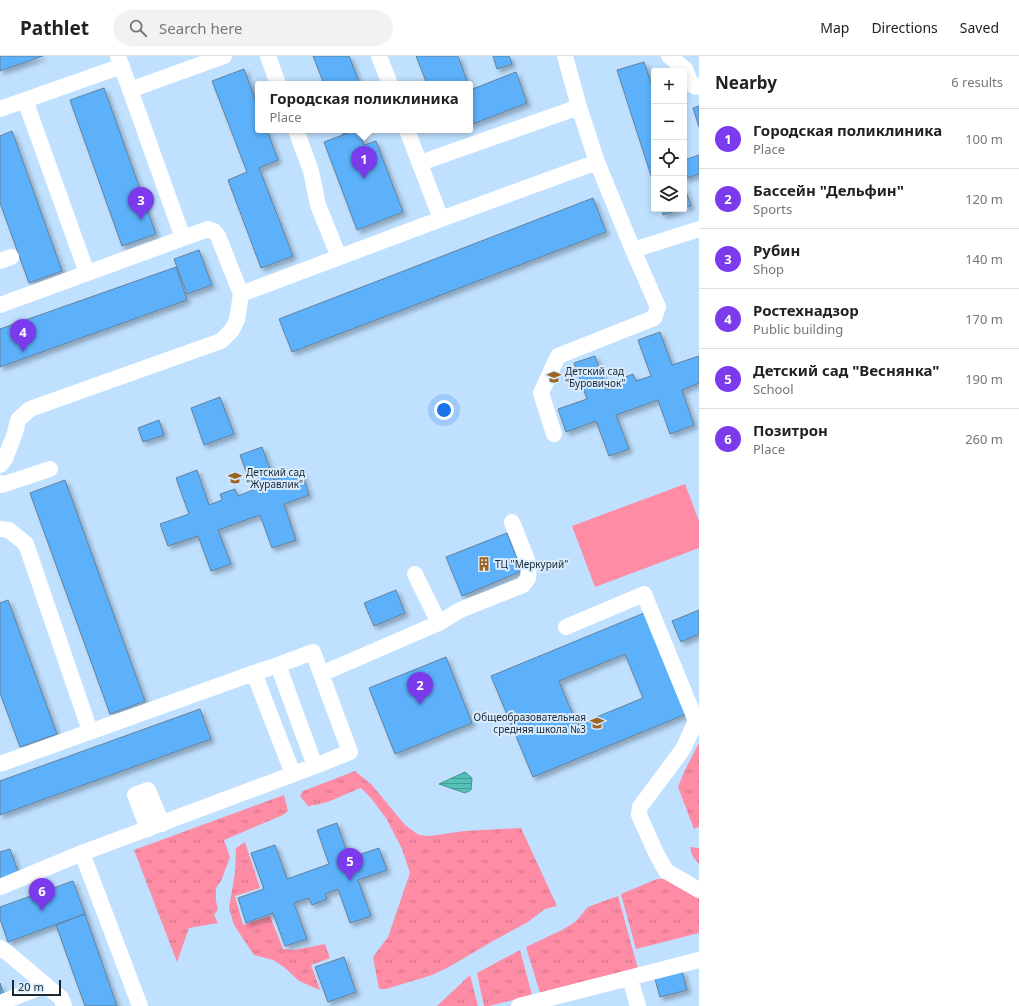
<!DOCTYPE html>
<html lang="en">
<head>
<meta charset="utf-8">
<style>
	:root { --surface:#fff; --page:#f2f2f2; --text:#222; --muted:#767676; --line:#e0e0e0; --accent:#7c3aed }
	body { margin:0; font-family:"Noto Sans",sans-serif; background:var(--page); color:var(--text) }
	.controls { position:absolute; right:12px; top:12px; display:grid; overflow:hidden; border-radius:4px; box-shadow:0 2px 6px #0003 }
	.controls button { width:36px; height:36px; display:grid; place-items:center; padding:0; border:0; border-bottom:1px solid var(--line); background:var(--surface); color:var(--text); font:20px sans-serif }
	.scale { position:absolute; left:12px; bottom:10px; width:49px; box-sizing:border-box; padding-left:4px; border:2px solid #1b2733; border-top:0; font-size:11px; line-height:14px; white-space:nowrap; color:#1b2733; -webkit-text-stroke:3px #d8ecfe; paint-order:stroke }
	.you { position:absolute; left:444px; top:354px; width:14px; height:14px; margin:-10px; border:3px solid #fff; border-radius:50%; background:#1a73e8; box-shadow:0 0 0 6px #1a73e833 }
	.badge { display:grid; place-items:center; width:26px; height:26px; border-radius:50%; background:var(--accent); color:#fff; font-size:13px; font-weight:700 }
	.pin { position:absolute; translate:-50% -33px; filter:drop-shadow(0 1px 2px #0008) }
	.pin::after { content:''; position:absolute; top:21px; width:14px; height:12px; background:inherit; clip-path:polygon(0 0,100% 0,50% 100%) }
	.popup { position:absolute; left:255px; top:25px; width:218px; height:52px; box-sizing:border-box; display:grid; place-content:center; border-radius:4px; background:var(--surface); filter:drop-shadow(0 1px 3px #0005); font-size:13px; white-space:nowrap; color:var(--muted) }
	.popup b { font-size:15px; color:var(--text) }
	.popup::after { content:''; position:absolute; left:50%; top:100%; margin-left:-8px; border:8px solid transparent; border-top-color:var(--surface) }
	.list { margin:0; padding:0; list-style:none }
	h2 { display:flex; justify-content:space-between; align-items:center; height:52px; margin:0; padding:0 16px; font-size:17px }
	h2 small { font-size:13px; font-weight:400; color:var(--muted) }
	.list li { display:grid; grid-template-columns:26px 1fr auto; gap:12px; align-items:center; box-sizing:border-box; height:60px; padding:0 16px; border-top:1px solid var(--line) }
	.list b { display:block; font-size:15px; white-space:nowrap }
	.list p { margin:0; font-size:13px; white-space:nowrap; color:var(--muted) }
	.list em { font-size:13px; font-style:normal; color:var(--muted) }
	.icon { flex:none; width:22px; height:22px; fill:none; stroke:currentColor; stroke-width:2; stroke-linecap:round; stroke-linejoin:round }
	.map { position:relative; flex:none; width:699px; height:950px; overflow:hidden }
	header { display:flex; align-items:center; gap:24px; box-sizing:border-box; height:56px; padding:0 20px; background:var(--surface); border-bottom:1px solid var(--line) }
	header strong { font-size:19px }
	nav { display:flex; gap:22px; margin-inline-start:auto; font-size:14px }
	.search { width:280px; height:36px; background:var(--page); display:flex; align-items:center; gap:10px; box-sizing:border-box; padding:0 14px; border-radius:22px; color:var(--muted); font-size:15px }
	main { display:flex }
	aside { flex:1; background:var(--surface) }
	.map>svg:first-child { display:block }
	.grass { fill:url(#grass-tufts) }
	.park { fill:#fe8ca5 }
	.water { fill:url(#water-rules); stroke:#44938f }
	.building { fill:#5cb1fa; stroke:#63819c; fill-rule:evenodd; filter:url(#shadow) }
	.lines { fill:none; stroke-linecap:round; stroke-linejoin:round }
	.minor { stroke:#fff; stroke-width:16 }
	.labels { text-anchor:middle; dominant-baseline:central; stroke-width:4; stroke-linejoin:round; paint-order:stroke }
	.poi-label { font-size:10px; fill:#1b2733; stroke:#d8ecfe; text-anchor:start }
</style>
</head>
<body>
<header>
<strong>Pathlet</strong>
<div class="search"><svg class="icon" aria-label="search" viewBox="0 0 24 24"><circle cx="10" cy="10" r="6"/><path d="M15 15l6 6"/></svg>Search here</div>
<nav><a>Map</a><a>Directions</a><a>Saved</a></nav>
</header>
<main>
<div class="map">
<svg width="699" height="950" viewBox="0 0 699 950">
	<defs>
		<pattern id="grass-tufts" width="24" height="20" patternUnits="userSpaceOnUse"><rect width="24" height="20" fill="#fe8ca5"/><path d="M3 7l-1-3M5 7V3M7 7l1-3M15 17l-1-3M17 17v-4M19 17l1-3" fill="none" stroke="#cd7287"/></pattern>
		<pattern id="water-rules" width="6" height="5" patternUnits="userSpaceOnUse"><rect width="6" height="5" fill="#55c1b6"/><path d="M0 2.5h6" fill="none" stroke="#469d95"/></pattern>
		<filter id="shadow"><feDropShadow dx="3.5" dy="3.5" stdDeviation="2" flood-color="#0004"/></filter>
	</defs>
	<rect width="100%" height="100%" fill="#bfe0ff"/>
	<path class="grass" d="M699,687v84l-5,2 -16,-42 7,-17z
		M355,715l17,14 33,40 14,10 11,1 34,-5 57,-3 36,78 -12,3 -17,13 -35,19 -46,27 -15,7 -46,14h-7l-6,-32 15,-20 22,-64 -8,-24 -16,-31 -16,-21 -9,-9c-20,7 -31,16 -53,18l-8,-10 3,-5z
		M284,739l4,16 -5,4 -59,25 6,17 -9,24 -5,7v13l2,8 -4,6 4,8 -29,5 -12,34 -43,-112z
		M245,786l15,46 -25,8 8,29 27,-9 13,33 11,1 31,-6 5,14 -19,7 9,25 -21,-9 -15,-14 -11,-7 -19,-5 -20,-30 -5,-17 6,-35 1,-25z
		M690,791l9,1v16l-6,-7z
		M657,823h12l30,18v36l-63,16 -15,-55z
		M618,840l20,73 -98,24 -14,-46 36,-17 13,-8 13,-15z
		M520,894l12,45 -43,11h-5l-7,-33z
		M470,919l8,31h-41z"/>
	<path class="park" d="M685,428l14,37v27l-104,39 -23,-61z"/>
	<path class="water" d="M465,716l7,6 -1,12 -6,3 -26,-9z"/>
	<path class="building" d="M0,0h43l-43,15z
		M313,0h36l11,28h-36z
		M416,0h42l10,28h-41z
		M493,0h16l3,8 -15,5z
		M644,6l10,30v93l-37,-115z
		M244,13l14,38v23h9l11,30 -19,8 34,88 -32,12 -33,-88 19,-8 -35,-91z
		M516,16l11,31 -57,22v-35z
		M104,32l52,146 -34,12 -52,-146z
		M699,50v21l-6,-19z
		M342,74h14l-13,5z
		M356,74h2l6,15 12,-4 27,71 -46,18 -33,-88z
		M12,75l50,140 -33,12 -29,-80v-67z
		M699,99v19l-15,5v-19z
		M684,130l7,20 -7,2z
		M593,142l13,34 -314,120 -13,-33z
		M662,153h20l-19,6z
		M199,194l13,35 -25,9 -13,-35z
		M176,211l11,33 -187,67v-38z
		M660,276l12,33 27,-9v27l-17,7 12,35 -24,9 -12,-34 -42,15 13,34 -20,7 -13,-35 -30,11 -8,-23 29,-10 -13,-36 21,-7 12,34 13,-4 -2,-6 15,-6 3,7 15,-5 -13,-36z
		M220,341l14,37 -30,11 -13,-37z
		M159,364l5,15 -21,7 -5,-14z
		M262,391l12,33 27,-10 8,25 -25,9 12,36 -24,8 -12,-33 -42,15 13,34 -20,7 -13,-35 -30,10 -8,-22 29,-10 -13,-36 21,-8 12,35 13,-5 -2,-6 15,-5 3,7 15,-6 -13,-35z
		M65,424l80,221 -35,13 -80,-221z
		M507,477l15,38 -60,25 -16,-39z
		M396,534l9,23 -31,13 -10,-23z
		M8,544l49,134 -37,13 -20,-54v-90z
		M699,554v24l-18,8 -9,-21z
		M644,557l42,101 -153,63 -42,-101zM625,598l18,44 -66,27 -18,-44z
		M446,601l26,66 -77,31 -26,-66z
		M200,653l11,30 -211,76v-34z
		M337,767l12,35 30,-10 8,22 -29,10 13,36 -21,7 -12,-34 -13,5 2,5 -15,6 -3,-7 -15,5 13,36 -22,7 -12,-33 -27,10 -8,-25 26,-9 -13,-36 24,-8 12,34 42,-15 -12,-34z
		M10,793l10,28 -20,7v-32z
		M73,825l12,33 -77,28 -8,-23v-12z
		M85,858l32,92h-32l-29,-81z
		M344,901l12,35 -28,10 -13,-35z
		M682,915l5,19 -27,7 -5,-18z
		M0,927l4,11 -4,1z"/>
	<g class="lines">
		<path class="minor" d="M118,0l65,182
			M268,0l10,28
			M379,0l11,28
			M669,0l16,13 6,15 5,3 3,-1
			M130,34l94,-34
			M25,44l62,173
			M0,53l122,-43
			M296,74l15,41 7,34 21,52
			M407,74l34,89
			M597,106l36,88 66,-21
			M420,107l159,-56
			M0,205l11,-4
			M241,238l200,-75 156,-57 -18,-55 -14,-51
			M0,249l208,-76 6,2 4,5 23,58 -4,26 -5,10 -11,11 -191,68 -12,11 -3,13 -10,26 -5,6
			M554,378l-13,-41 17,-37 96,-38 4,-11 -25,-57
			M0,427l2,2 48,-16
			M0,473l9,1 17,14 64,187
			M439,567l21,-13 63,-25 5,-7 1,-13 -17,-43
			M566,571l78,-33 52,127 -13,28 -43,58 -1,8 17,38 10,18 33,19
			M278,609l35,-13 37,100 -35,14
			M321,618l118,-51 -24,-49
			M0,708l254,-91 39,101
			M148,773l-13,-34 13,-5 14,34
			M82,797l58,153
			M0,831l82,-34 233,-87 -37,-101 -24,8
			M0,892l8,5 53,45 3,8
			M630,922l8,28
			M0,947l46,-18
			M519,950l180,-46"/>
	</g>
	<defs>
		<symbol id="school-bare" viewBox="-9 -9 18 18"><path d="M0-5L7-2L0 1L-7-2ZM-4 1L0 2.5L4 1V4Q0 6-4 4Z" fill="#9c6420" stroke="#d8ecfe" stroke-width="2.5" paint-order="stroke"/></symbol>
		<symbol id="building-bare" viewBox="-9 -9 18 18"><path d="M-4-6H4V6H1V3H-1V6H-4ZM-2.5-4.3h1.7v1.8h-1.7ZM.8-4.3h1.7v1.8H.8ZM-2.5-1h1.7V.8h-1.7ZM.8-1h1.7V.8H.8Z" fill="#9c6420" stroke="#d8ecfe" stroke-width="2.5" paint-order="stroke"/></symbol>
	</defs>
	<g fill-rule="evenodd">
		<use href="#school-bare" x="544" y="311" width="20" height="20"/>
		<use href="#school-bare" x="225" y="412" width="20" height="20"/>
		<use href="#building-bare" x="474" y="498" width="20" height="20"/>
		<use href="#school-bare" x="587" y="657" width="20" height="20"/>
	</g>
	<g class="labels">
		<g class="poi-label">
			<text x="565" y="315">Детский сад<tspan x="565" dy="12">"Буровичок"</tspan></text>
			<text x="246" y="416">Детский сад<tspan x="246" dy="12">"Журавлик"</tspan></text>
			<text x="495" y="508">ТЦ "Меркурий"</text>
			<text x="586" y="661" text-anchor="end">Общеобразовательная<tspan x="586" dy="12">средняя школа №3</tspan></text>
		</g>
	</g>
</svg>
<div class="controls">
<button>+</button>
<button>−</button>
<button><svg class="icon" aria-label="locate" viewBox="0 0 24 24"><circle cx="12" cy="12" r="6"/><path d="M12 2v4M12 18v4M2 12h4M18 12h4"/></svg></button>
<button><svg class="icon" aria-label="layers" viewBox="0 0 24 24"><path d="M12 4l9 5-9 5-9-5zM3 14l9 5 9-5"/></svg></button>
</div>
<div class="scale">20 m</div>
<div class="you"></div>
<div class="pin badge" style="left:364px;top:123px">1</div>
<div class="popup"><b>Городская поликлиника</b>Place</div>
<div class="pin badge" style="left:420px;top:649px">2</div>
<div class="pin badge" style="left:141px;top:164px">3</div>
<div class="pin badge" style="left:23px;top:296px">4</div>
<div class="pin badge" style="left:350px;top:825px">5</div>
<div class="pin badge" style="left:42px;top:855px">6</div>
</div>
<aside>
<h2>Nearby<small>6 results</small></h2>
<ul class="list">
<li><span class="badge">1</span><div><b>Городская поликлиника</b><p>Place</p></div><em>100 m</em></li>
<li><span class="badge">2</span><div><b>Бассейн &quot;Дельфин&quot;</b><p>Sports</p></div><em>120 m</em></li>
<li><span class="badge">3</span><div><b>Рубин</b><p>Shop</p></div><em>140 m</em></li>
<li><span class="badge">4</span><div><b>Ростехнадзор</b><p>Public building</p></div><em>170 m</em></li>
<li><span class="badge">5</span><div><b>Детский сад &quot;Веснянка&quot;</b><p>School</p></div><em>190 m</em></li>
<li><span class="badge">6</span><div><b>Позитрон</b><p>Place</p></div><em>260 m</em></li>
</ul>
</aside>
</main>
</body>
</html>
